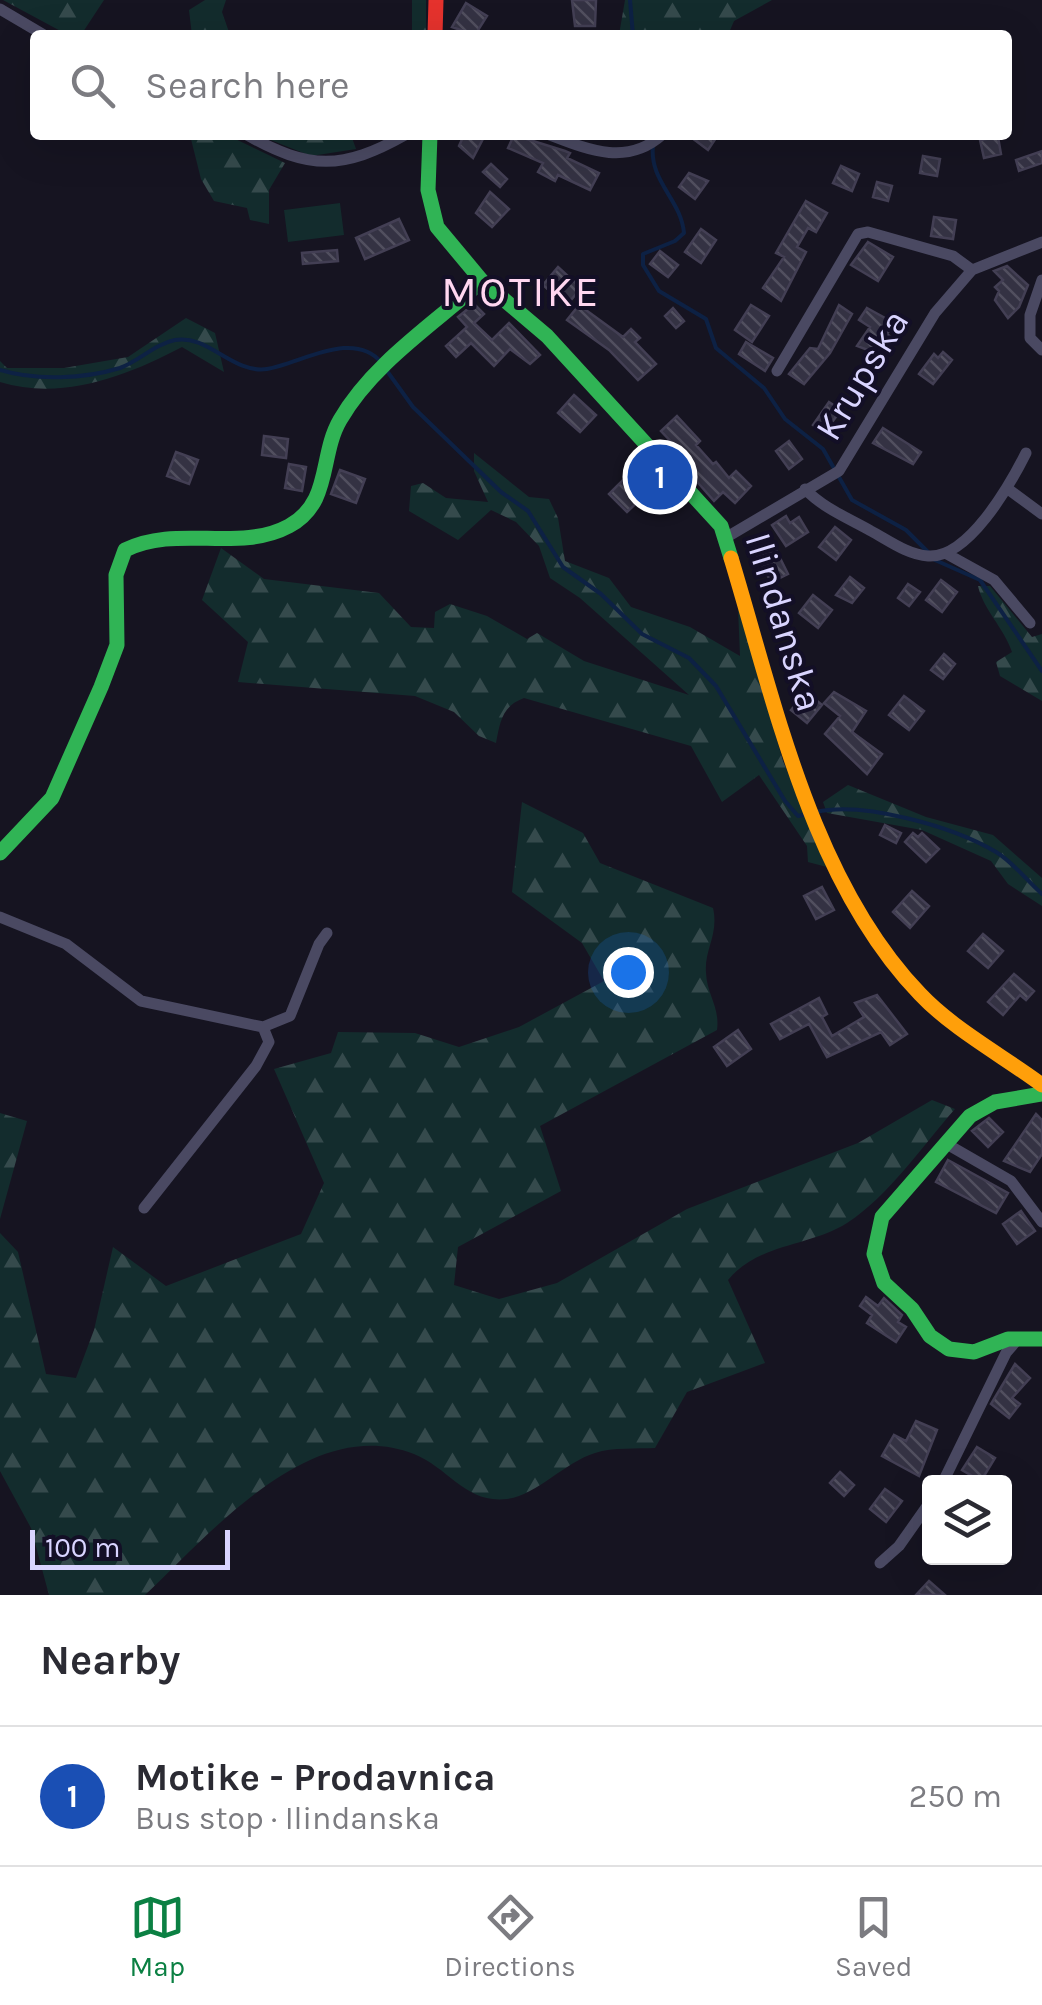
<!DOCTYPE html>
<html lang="en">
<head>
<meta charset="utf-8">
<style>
	:root { --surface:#fff; --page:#f2f2f3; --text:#2b2b33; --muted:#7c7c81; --line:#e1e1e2; --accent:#0b8043 }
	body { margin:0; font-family:Karla,sans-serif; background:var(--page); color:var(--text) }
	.controls { position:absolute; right:30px; bottom:30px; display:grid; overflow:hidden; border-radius:10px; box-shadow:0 10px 40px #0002 }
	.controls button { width:90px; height:90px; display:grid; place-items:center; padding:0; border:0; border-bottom:2px solid var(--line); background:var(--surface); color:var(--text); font:50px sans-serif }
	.scale { position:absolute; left:30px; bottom:25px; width:200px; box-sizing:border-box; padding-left:10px; border:5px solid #d9d4ff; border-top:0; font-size:28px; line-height:35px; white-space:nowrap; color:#d9d4ff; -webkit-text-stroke:8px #130f26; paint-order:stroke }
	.you { position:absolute; left:628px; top:972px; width:35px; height:35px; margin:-25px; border:8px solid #fff; border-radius:50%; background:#1a73e8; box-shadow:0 0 0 15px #1a73e833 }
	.badge { display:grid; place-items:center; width:65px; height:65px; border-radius:50%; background:var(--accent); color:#fff; font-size:32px; font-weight:700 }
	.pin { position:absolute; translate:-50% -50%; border:5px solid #fff; box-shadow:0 2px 10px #0006 }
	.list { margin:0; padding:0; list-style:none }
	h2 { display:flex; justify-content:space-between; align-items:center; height:130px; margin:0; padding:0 40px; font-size:42px }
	h2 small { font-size:32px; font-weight:400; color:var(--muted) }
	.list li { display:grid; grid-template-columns:65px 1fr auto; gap:30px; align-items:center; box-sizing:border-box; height:140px; padding:0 40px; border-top:2px solid var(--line) }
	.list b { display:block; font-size:38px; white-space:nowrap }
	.list p { margin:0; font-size:32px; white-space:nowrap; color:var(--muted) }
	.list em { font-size:32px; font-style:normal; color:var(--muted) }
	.icon { flex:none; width:55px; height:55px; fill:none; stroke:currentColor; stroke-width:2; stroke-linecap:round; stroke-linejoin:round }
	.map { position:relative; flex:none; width:1042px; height:1595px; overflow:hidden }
	.search { position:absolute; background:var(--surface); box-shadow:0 10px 40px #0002; left:30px; right:30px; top:30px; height:110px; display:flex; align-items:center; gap:25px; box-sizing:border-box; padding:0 35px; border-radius:10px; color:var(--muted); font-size:38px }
	.sheet { height:270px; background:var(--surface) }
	nav { display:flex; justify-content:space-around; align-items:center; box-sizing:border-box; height:140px; border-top:2px solid var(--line); background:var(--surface); font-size:28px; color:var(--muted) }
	nav a { display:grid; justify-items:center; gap:5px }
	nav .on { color:var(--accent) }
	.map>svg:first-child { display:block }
	.forest { fill:url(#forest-firs) }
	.garden { fill:#132c2d }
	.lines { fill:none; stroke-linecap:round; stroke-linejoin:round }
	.stream { stroke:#0d2144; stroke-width:4 }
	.building { fill:url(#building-back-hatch); stroke:#433f54; stroke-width:2.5 }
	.street { stroke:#4a4962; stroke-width:11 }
	.fast { stroke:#30b455; stroke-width:15 }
	.slow { stroke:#ff9f0a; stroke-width:15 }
	.jam { stroke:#e5322d; stroke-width:15 }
	.labels { text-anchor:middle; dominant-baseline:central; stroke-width:8; stroke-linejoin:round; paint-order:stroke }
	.street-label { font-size:38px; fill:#d9d4ff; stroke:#130f26 }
	.quarter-label { font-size:42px; letter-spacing:2.5px; fill:#ffd6f0; stroke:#130f26 }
</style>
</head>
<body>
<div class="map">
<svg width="1042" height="1595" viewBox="0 0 1042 1595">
	<defs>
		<pattern id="forest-firs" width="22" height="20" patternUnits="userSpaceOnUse" patternTransform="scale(2.5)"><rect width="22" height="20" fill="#132c2d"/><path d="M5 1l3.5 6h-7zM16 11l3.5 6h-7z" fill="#354a4c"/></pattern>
		<pattern id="building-back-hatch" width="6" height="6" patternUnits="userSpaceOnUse" patternTransform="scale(2.5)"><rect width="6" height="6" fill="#343243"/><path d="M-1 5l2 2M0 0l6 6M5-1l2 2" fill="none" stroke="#514f5f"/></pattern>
	</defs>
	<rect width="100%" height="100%" fill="#161421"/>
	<path class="forest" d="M3,0h101l-23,35h-13z
		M205,0h21l-4,12 8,23h-38l-3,-25z
		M412,0h14v35h-14z
		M625,0h147l-38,21 -6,14h-109z
		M190,135h37l58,28 -16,27v34l-19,-4 -3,-12 -33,-7 -13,-22z
		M258,135h93l5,14 -45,7z
		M186,318l29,15 9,39 -42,-25c-55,29 -120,54 -182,35v-21l7,7h57l64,-11z
		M474,453l55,44 20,2 9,19 7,43 44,17 22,29 59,20 50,29 -2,-49 45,154 44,106 -19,-5 -1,-16 -48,-71 -37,27 -31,-56 -167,-48c-22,8 -24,24 -28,45l-17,-7 -25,-24 -39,-16 -177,-14 10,-40 -46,-42 19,-52 43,31 115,14 32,34 23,1 1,-16 15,-8 37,12 40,23 10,-6 47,28 105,34 -109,-97 -30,-20 -11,-32 -23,-24 -25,-12 -33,30 -49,-29 2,-25 12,-3 23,15 42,4 -14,-31z
		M990,586l42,51 10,-3v67l-42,-25 -4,-14 16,-10c-8,-24 -29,-43 -34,-66z
		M848,785l78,32 67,18 49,43v28l-34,-22 -17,-23 -69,-31 -95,-17 -4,-11z
		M522,802l61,31 17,30 113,45c6,27 -9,41 -7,65 1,22 14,34 11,57l-177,96 21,65 -103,56 -4,38 45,14 58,-16 130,-74 171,-66 74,-43 23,9c-33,37 -66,87 -108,114 -38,24 -89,20 -119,57l37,83 -78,29 -32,56c-19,1 -42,-1 -60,5 -30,9 -58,42 -88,46 -41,5 -58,-31 -93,-45 -103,-41 -203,79 -269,141h-96l-18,-67 -31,-57v-238l18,19 28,122 30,4 18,-48 19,-83 53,39 135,-52 23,-51 -50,-114 57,-16 7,-21 77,1 44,14 60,-20 85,-46 -22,-38 -70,-51z
		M0,1113l27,8 -27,98z"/>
	<path class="garden" d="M340,203l4,32 -56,7 -4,-32z"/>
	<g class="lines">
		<path class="stream" d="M630,0l3,35
			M653,145c-4,37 28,54 31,88l-9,8 -32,13v11l16,26 47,28 10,29 48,40 21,31 38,30 29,51 54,30 23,23
			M0,370c36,11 84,9 120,-2 19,-7 35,-24 55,-28 33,-6 57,34 92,29 33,-5 86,-41 115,-6
			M387,371l26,36 88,85 27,19 35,56 38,27 41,40 47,24 27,28 69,115 13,15 9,-2
			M935,560l45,20 62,91
			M816,812c48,-11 138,15 180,40 17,10 31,29 46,42"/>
	</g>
	<path class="building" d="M572,0h24l-1,26h-20z
		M466,3l21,13 -12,19 -23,-8z
		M464,135h21l-12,23 -14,-12z
		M514,135l51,16 5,2 -3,5 32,15 -9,17 -32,-15 -3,6 -17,-9 5,-9 -35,-15z
		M688,135h30l-10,15z
		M998,137l3,17 -17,4 -4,-18z
		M1042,151v12l-23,8 -3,-11z
		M923,156l17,3 -3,17 -17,-3z
		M491,164l16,15 -7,8 -17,-15z
		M841,166l18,8 -7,17 -19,-8z
		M689,173l19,8 -13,18 -16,-12z
		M877,182l15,4 -4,15 -15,-4z
		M490,192l19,17 -17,18 -16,-14z
		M806,201l21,12 -11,19 -8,-4 -11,19 9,5 -25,49 -18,-13 21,-31 -8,-4z
		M934,217l22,3 -3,19 -22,-3z
		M399,219l10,21 -44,19 -9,-21z
		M701,229l15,11 -15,23 -16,-11z
		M868,242l25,15 -15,24 -27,-16z
		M337,250l1,11 -35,3 -1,-11z
		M660,251l18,14 -10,12 -18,-13z
		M1007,266l21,19 -9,22 -11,11 -13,-18 4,-9 -4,-4 8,-7 -9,-9z
		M558,267l23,21 -15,18 -23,-21z
		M474,304l10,10 -10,9 18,17 17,-17 31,32 -10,9 -20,-15 -16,17 -23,-23 -15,14 -10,-11 21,-19 -9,-10z
		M579,305l44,32 8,-8 9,9 -5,4 21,22 -18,16 -29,-30 -42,-30z
		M751,305l18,11 -17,26 -17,-12z
		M839,305l13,9 -22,39 -26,31 -15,-10 21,-26 8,1z
		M673,308l11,13 -8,7 -11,-12z
		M867,308l27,15 -7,11 5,4 -11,17 -24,-9 13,-19 -11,-7z
		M746,342l27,16 -8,13 -26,-17z
		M943,352l9,8 -19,24 -14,-10 15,-20 4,4z
		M574,395l22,20 -16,17 -22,-19z
		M829,402l12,8 -17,23 -11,-8z
		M677,416l23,25 -4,4 17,19 3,-2 13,16 7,-7 15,15 -16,17 -12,-11 -9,9 -29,-33 6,-5 -30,-32z
		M883,428l38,24 -8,12 -40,-21z
		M264,436l24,3 -2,19 -24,-3z
		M789,441l13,18 -13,10 -13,-18z
		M176,452l22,8 -9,24 -22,-8z
		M289,464l17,3 -4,24 -17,-3z
		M340,470l25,9 -9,24 -25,-9z
		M628,475l18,19 -19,18 -18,-18z
		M786,516l4,7 9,-6 9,15 -22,14 -14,-21z
		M835,527l16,13 -15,20 -17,-13z
		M773,544l15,30 -10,5 -3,-4 -6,3 -13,-25z
		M850,577l14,11 -12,15 -16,-8z
		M941,580l16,12 -15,20 -16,-12z
		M908,584l12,8 -11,14 -11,-8z
		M813,595l19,15 -14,18 -19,-15z
		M944,654l11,10 -12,15 -12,-9z
		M806,692l16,13 -15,18 -16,-13z
		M834,692l32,19 -14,21 30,22 -15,20 -42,-40 15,-18 -16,-13z
		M904,696l20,15 -15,19 -20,-15z
		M885,825l16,8 -5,10 -16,-8z
		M913,833l5,4 4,-4 17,16 -13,13 -21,-20z
		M822,887l12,23 -18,9 -12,-23z
		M912,891l17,15 -19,22 -17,-16z
		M983,934l20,17 -15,17 -20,-17z
		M1014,974l20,17 -8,9 -6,-5 -17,20 -15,-13z
		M877,995l30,39 -17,11 -9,-13 -54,25 -18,-33 -29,15 -9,-15 48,-26 8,16 -5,3 10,19 32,-19 -9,-14z
		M738,1030l13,19 -24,17 -13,-19z
		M1036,1114l6,6v34l-12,18 -26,-11z
		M989,1118l14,14 -15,15 -16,-16z
		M948,1160l60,33 -12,20 -60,-31z
		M1021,1211l14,20 -18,13 -14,-20z
		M866,1297l12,9 6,-8 18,17 -4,7 8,5 -10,15 -29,-19 5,-8 -12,-9z
		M1015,1364l15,14 -18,20 8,6 -11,14 -18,-14z
		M916,1421l21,9 -18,46 -37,-20 12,-21 12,6z
		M977,1447l18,11 -14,23 -19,-11z
		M840,1472l14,13 -10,11 -14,-13z
		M885,1489l17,12 -16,21 -16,-13z
		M929,1581l16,14h-29z"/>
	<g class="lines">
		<path class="street" d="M0,9l44,26
			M247,135c62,35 96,35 158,0
			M550,135c39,15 77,31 112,0
			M1042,280l-12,35v23l12,12
			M777,371l81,-137 10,-2 85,24 19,14
			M805,489c18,19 43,29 66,42 17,9 37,24 57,25 40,3 82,-71 98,-103
			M1008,489l34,25
			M727,537l112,-66 96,-158 37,-43 70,-28
			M947,554l47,26 36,43
			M0,917l66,27 75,57 122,26
			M945,1143l66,38 31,41
			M144,1208l112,-142 13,-24 -6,-15 27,-11 29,-72 8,-11
			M943,1482l63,-129 12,-14
			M880,1563l19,-17 31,-44"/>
		<path class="fast" d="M430,135l-2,55 9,37 45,54 65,55 174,190 10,32
			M0,853l52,-55 49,-111 16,-42 -1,-70 9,-25c52,-26 114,3 164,-24 43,-23 30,-70 51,-106 32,-56 95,-97 142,-139
			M1042,1094l-47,8 -25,14 -88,101 -8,37 10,29 28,26 18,27 19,13 25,3 34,-13h34"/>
		<path class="slow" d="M731,558c44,145 81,324 189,436 33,35 83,62 122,91"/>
		<path class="jam" d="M435,35l1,-35"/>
	</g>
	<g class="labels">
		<g class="street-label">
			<text transform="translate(862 375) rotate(-59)">Krupska</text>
			<text transform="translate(784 622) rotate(73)">Ilindanska</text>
		</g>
		<g class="quarter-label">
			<text x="521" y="292">MOTIKE</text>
		</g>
	</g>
</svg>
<div class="controls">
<button><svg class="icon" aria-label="layers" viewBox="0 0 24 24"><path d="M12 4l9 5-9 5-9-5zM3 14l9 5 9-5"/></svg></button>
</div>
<div class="scale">100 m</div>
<div class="you"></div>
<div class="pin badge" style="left:660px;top:477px;background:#1a4fb4">1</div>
<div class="search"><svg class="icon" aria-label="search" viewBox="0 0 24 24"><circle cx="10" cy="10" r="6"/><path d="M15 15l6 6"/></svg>Search here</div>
</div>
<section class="sheet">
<h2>Nearby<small></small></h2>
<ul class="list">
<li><span class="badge" style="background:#1a4fb4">1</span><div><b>Motike - Prodavnica</b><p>Bus stop · Ilindanska</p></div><em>250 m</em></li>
</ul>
</section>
<nav>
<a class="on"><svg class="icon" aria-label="map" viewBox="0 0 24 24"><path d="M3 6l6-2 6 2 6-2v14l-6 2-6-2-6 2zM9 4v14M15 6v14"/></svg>Map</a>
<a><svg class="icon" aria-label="directions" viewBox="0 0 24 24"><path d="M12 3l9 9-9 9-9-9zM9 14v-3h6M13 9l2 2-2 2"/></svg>Directions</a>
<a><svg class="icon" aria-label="saved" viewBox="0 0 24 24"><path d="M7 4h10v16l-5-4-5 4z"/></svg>Saved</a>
</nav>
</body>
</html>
